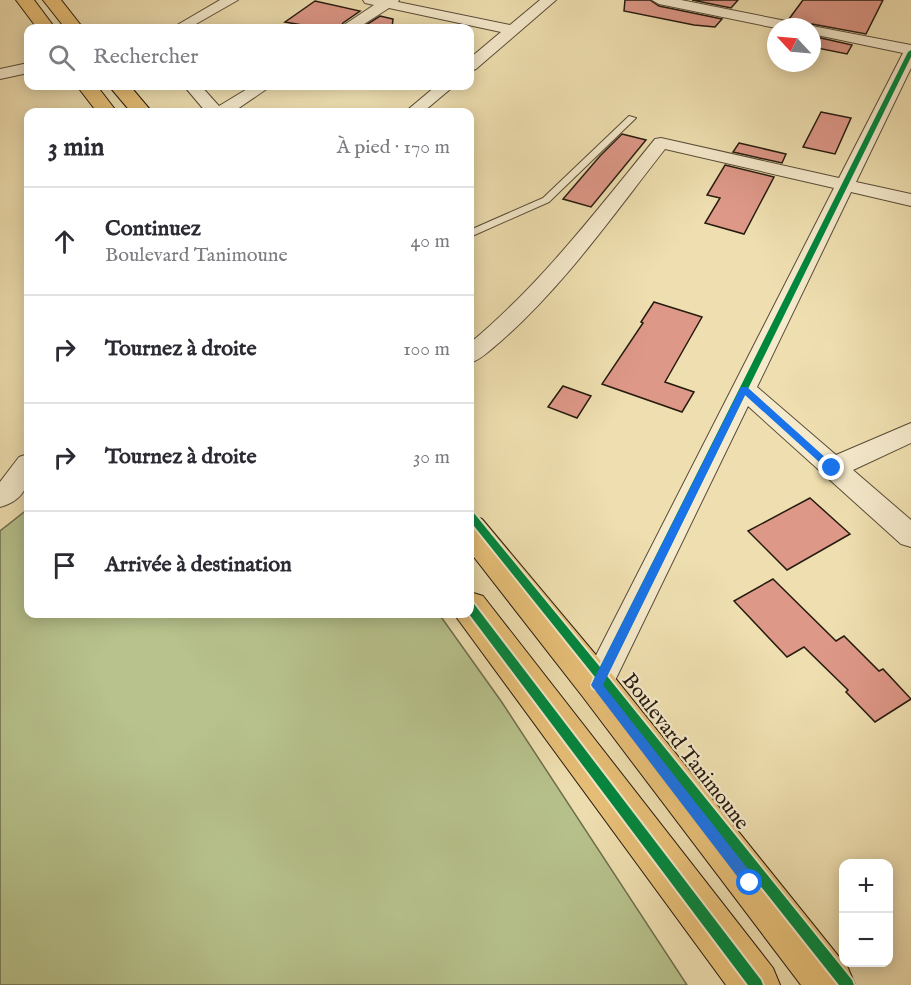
<!DOCTYPE html>
<html lang="fr">
<head>
<meta charset="utf-8">
<style>
	:root { --surface:#fff; --page:#f7f7f7; --text:#2b2b33; --muted:#7c7c81; --line:#e1e1e2 }
	body { margin:0; font-family:"IM FELL English",serif; background:var(--page); color:var(--text) }
	.controls { position:absolute; right:18px; bottom:18px; display:grid; overflow:hidden; border-radius:12px; box-shadow:0 3px 15px #0003 }
	.controls button { width:54px; height:54px; display:grid; place-items:center; padding:0; border:0; border-bottom:2px solid var(--line); background:var(--surface); color:var(--text); font:30px sans-serif }
	.compass { position:absolute; left:767px; top:18px; width:54px; height:54px; border-radius:50%; background:var(--surface); box-shadow:0 3px 15px #0003; rotate:296deg }
	.stop { position:absolute; width:18px; height:18px; margin:-14px; border:4px solid #1a73e8; border-radius:50%; background:#fff }
	.stop.end { background:#1a73e8; border-color:#fff; box-shadow:0 2px 6px #0008 }
	.list { margin:0; padding:0; list-style:none }
	h2 { display:flex; justify-content:space-between; align-items:center; height:78px; margin:0; padding:0 24px; font-size:26px }
	h2 small { font-size:20px; font-weight:400; color:var(--muted) }
	.list li { display:grid; grid-template-columns:39px 1fr auto; gap:18px; align-items:center; box-sizing:border-box; height:108px; padding:0 24px; border-top:2px solid var(--line) }
	.list b { display:block; font-size:22px; white-space:nowrap }
	.list p { margin:0; font-size:20px; white-space:nowrap; color:var(--muted) }
	.list em { font-size:20px; font-style:normal; color:var(--muted) }
	.icon { flex:none; width:33px; height:33px; fill:none; stroke:currentColor; stroke-width:2; stroke-linecap:round; stroke-linejoin:round }
	.map { position:relative; flex:none; width:911px; height:985px; overflow:hidden }
	.search { position:absolute; background:var(--surface); box-shadow:0 3px 15px #0003; left:24px; top:24px; width:450px; height:66px; display:flex; align-items:center; gap:15px; box-sizing:border-box; padding:0 21px; border-radius:12px; color:var(--muted); font-size:22px }
	.panel { position:absolute; background:var(--surface); box-shadow:0 3px 15px #0003; left:24px; top:108px; width:450px; height:510px; border-radius:12px }
	.map>svg:first-child { display:block }
	.green { fill:#b7c28c; stroke:#6e6e4e; stroke-width:1.5 }
	.building { fill:#de9888; stroke:#251b0f; stroke-width:1.5 }
	.lines { fill:none; stroke-linecap:round; stroke-linejoin:round }
	.lane-casing { stroke:#584c37; stroke-width:2 }
	.street-casing { stroke:#584c37; stroke-width:2 }
	.primary-casing { stroke:#251b0f; stroke-width:2 }
	.lane { fill:#f5eacc; fill-rule:evenodd }
	.street { fill:#f5eacc; fill-rule:evenodd }
	.primary { fill:#e8c078; fill-rule:evenodd }
	.cycleway-casing { stroke:#f5eacc; stroke-width:4 }
	.cycleway { fill:#00873e; fill-rule:evenodd }
	.route { fill:#1a73e8 }
	.labels { text-anchor:middle; dominant-baseline:central; stroke-width:4.5; stroke-linejoin:round; paint-order:stroke }
	.near-street-label { font-size:21px; fill:#251b0f; stroke:#f5eacc }
</style>
</head>
<body>
<div class="map">
<svg width="911" height="985" viewBox="0 0 911 985">
	<rect width="100%" height="100%" fill="#efdfb0"/>
	<filter id="stains"><feTurbulence type="fractalNoise" baseFrequency=".00333" numOctaves="4"/><feColorMatrix values="0 0 0 0 .2 0 0 0 0 .09 0 0 0 0 .02 0 0 0 .5 -.17"/></filter>
	<radialGradient id="worn" r=".72"><stop offset=".6" stop-color="#630" stop-opacity="0"/><stop offset="1" stop-color="#630" stop-opacity=".3"/></radialGradient>
	<path class="green" d="M28,509v105h411l62,87 186,284h-687v-454z"/>
	<path class="building" d="M625,0h25l9,6 63,13 -7,8 -21,-2 -70,-14z
		M692,0h46l-7,8z
		M803,0h80l-17,34 -54,-10 -7,2 -16,-7z
		M315,1l45,10 -17,12 -3,5h-21l-34,-6z
		M380,16l13,3 -1,9h-31z
		M812,36l40,9 -5,9 -35,-7z
		M821,112l30,6 -16,36 -32,-7z
		M622,134l24,6 -55,67 -28,-8 37,-43z
		M739,143l47,11 -4,9 -49,-11z
		M725,165l49,12 -30,57 -39,-11 15,-25 -13,-3z
		M654,302l48,15 -37,65 29,10 -12,20 -80,-28 41,-61 -2,-1z
		M563,386l28,10 -14,22 -29,-11z
		M810,498l40,36 -63,36 -39,-39z
		M773,579l63,62 8,-5 35,35 4,-2 28,30 -36,23 -29,-30 2,-2 -44,-43 -17,10 -53,-56z"/>
	<g class="lines">
		<defs>
			<path id="lane" d="M629,116l7,2 -87,84 -79,35v-7l73,-32z"/>
			<path id="street" d="M220,0h18l-49,28h-17z
				M363,0h36l-1,2 112,23 30,-25h16l-80,69 -6,2v-13l31,-26 -112,-24 -31,20h-16l2,-3 30,-20 -9,-2z
				M652,0h29l115,23 7,4 -27,1 -117,-24z
				M812,26l99,19v23l-55,114 55,12v12l-60,-14 -94,195 79,68 75,-32v20l-58,27 58,50v27l-10,-3 -153,-138 -140,289 -11,4 -11,-4 -5,-10 5,-10 248,-487 -169,-39c-52,66 -101,137 -165,193 -10,8 -18,17 -30,21v-20c71,-59 126,-132 185,-204l6,-1 178,40 64,-125 -91,-19v-7h-5z
				M28,63v10l-28,6v-10z
				M184,86h17l18,20 33,-20h19l-38,26h-27z
				M436,86h18l-31,26h-18z
				M28,454c3,26 0,45 -28,53v-25l19,-25z"/>
			<path id="primary" d="M16,0h18l21,28h-18z
				M43,0h18l22,28h-18z
				M77,86h20l20,26h-20z
				M109,86h21l22,26h-21z
				M470,515l12,4 129,154 237,295 7,17h-54l-218,-288 -113,-145z
				M470,592l13,4 290,372 7,17h-54l-269,-367 -2,-4h15z"/>
		</defs>
		<use href="#lane" class="lane-casing"/>
		<use href="#street" class="street-casing"/>
		<use href="#primary" class="primary-casing"/>
		<use href="#lane" class="lane"/>
		<use href="#street" class="street"/>
		<use href="#primary" class="primary"/>
		<defs>
			<path id="cycleway" d="M911,50v7l-304,619 245,304 2,5h-15l-237,-299 -1,2 -4,2 -4,-2 -1,-3 3,-8 -125,-156v-9h3l127,155 308,-615z
				M470,603l4,1 287,376 2,5h-15l-279,-371z"/>
		</defs>
		<use href="#cycleway" class="cycleway-casing"/>
		<use href="#cycleway" class="cycleway"/>
	</g>
	<path class="route" d="M741,387h6l90,81 -5,4 -4,-2 -83,-75 -142,290 152,193 2,5 -2,5 -5,2 -4,-2 -155,-203z"/>
	<g class="labels">
		<g class="near-street-label">
			<text transform="translate(685 752) rotate(52)">Boulevard Tanimoune</text>
		</g>
	</g>
	<rect width="100%" height="100%" filter="url(#stains)"/>
	<rect width="100%" height="100%" fill="url(#worn)"/>
</svg>
<div class="controls">
<button>+</button>
<button>−</button>
</div>
<svg class="compass" viewBox="-18 -18 36 36"><path d="M0-13l5 13h-10z" fill="#e53935"/><path d="M0 13l5-13h-10z" fill="#7c7c81"/></svg>
<div class="stop" style="left:750px;top:883px"></div>
<div class="stop end" style="left:832px;top:468px"></div>
<div class="search"><svg class="icon" aria-label="search" viewBox="0 0 24 24"><circle cx="10" cy="10" r="6"/><path d="M15 15l6 6"/></svg>Rechercher</div>
<section class="panel">
<h2>3 min<small>À pied · 170 m</small></h2>
<ul class="list">
<li><svg class="icon" aria-label="ahead" viewBox="0 0 24 24"><path d="M12 20V5M6 11l6-6 6 6"/></svg><div><b>Continuez</b><p>Boulevard Tanimoune</p></div><em>40 m</em></li>
<li><svg class="icon" aria-label="right" viewBox="0 0 24 24"><path d="M7 20v-9h11M14 6l5 5-5 5"/></svg><div><b>Tournez à droite</b></div><em>100 m</em></li>
<li><svg class="icon" aria-label="right" viewBox="0 0 24 24"><path d="M7 20v-9h11M14 6l5 5-5 5"/></svg><div><b>Tournez à droite</b></div><em>30 m</em></li>
<li><svg class="icon" aria-label="arrive" viewBox="0 0 24 24"><path d="M6 21V4h12l-3 4 3 4H6"/></svg><div><b>Arrivée à destination</b></div></li>
</ul>
</section>
</div>
</body>
</html>
